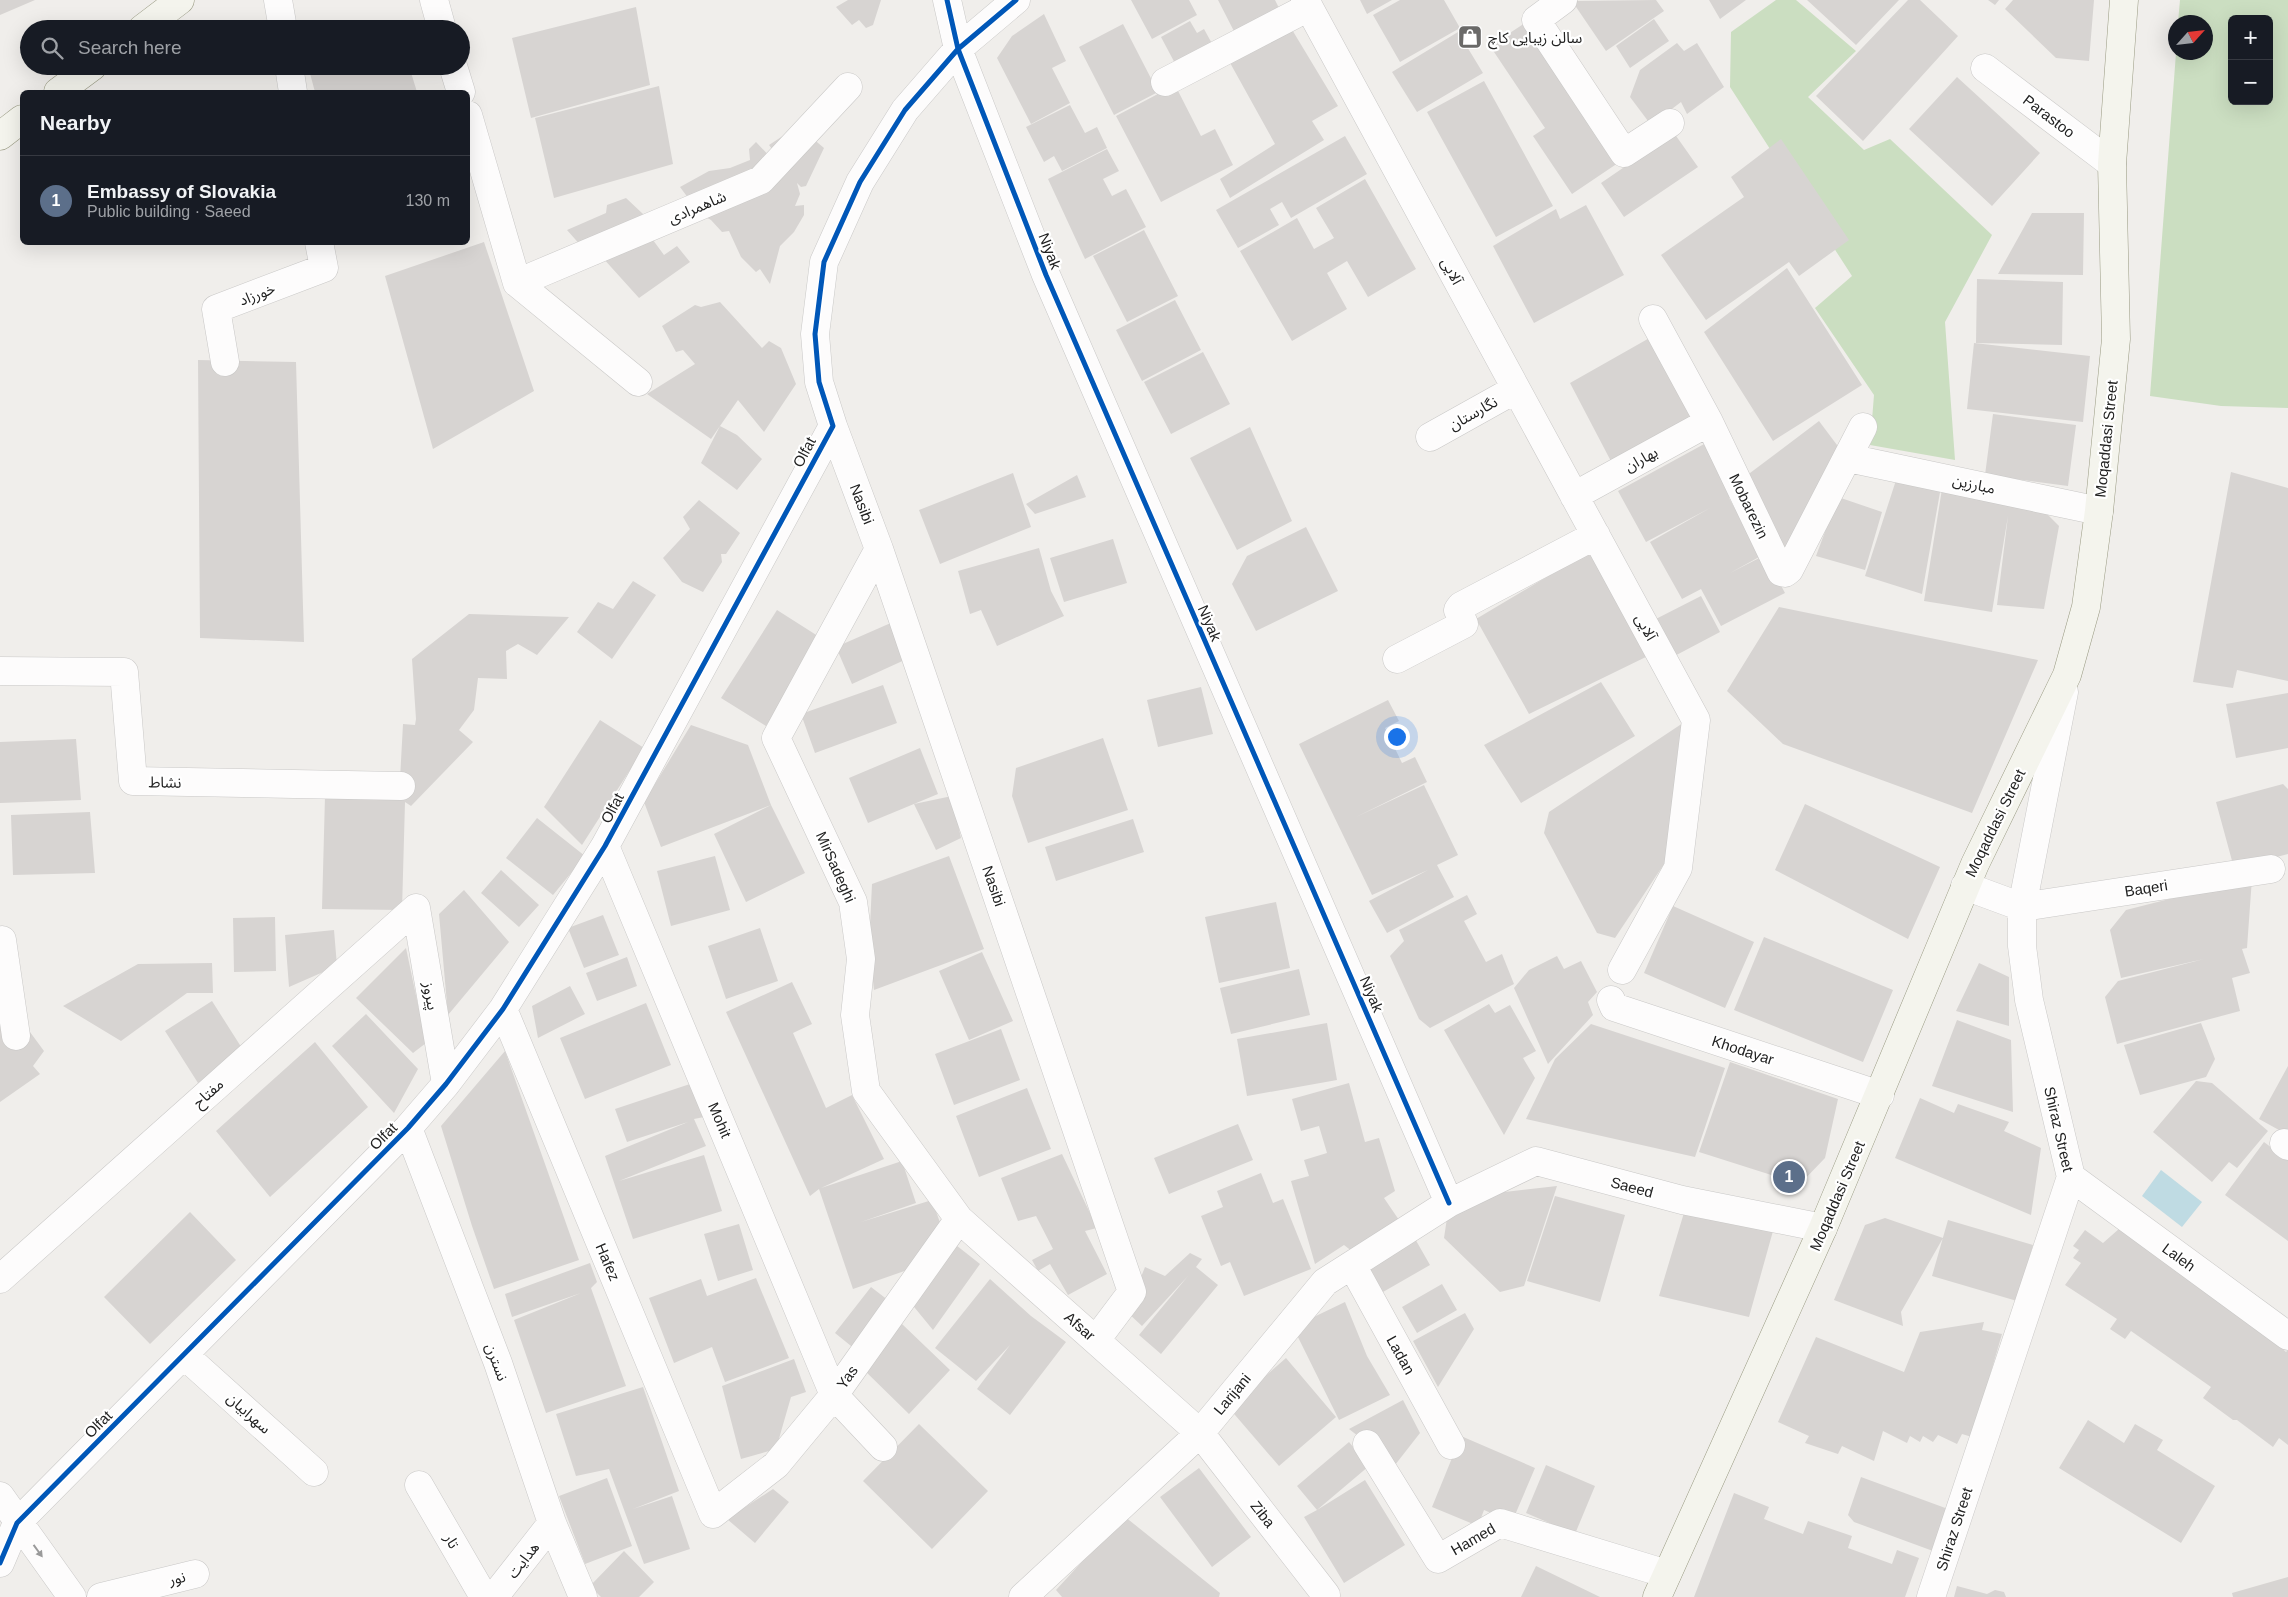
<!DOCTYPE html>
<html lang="en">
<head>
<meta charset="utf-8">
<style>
	:root { --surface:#171b24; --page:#20242c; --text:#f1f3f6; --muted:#9ea1a6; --line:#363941; --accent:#6a6968 }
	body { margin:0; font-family:Arial,"Noto Sans Arabic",sans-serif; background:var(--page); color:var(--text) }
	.controls { position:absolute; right:15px; top:15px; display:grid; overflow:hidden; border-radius:8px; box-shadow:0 5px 20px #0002 }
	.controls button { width:45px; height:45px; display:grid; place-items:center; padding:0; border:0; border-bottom:1px solid var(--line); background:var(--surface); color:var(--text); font:25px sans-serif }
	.compass { position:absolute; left:2168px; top:15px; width:45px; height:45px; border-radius:50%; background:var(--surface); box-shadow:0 5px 20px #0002; rotate:63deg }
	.you { position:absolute; left:1396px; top:736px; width:18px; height:18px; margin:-12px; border:4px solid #fff; border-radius:50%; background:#1a73e8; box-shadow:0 0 0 8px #1a73e833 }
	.badge { display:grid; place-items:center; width:32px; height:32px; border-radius:50%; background:var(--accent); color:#fff; font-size:16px; font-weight:700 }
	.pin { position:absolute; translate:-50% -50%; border:2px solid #fff; box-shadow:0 1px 5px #0006 }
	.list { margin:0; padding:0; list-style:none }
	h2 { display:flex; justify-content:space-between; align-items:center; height:65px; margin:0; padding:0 20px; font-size:21px }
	h2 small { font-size:16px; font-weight:400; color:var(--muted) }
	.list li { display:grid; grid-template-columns:32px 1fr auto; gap:15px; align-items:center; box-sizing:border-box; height:90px; padding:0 20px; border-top:1px solid var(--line) }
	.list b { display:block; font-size:19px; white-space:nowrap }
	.list p { margin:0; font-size:16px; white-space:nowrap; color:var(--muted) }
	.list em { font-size:16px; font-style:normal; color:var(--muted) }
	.icon { flex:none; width:28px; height:28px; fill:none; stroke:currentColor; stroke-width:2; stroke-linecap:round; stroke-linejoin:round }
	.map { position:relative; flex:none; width:2288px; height:1597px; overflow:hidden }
	.search { position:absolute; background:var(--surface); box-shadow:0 5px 20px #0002; left:20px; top:20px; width:450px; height:55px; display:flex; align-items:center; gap:12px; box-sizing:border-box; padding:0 18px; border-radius:28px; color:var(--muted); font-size:19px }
	.panel { position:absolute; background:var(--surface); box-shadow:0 5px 20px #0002; left:20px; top:90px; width:450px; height:155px; border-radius:8px }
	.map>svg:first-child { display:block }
	.forest { fill:#cbdec1; fill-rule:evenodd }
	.water { fill:#bfdbe3 }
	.building { fill:#d7d4d2 }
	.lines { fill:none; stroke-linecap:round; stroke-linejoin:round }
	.street-casing { stroke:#c9c8c7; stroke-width:29 }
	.secondary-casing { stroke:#999a82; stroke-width:29 }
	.street { stroke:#fdfcfc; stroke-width:28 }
	.secondary { stroke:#f4f4ed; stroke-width:28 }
	.cycleway-casing { stroke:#fff; stroke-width:8 }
	.cycleway { stroke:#0057b8; stroke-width:5 }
	.oneway { fill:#9a9a9a }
	.labels { text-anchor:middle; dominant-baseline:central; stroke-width:4.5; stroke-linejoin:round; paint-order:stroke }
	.poi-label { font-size:15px; fill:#222; stroke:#fff; text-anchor:start }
	.street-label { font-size:15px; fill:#222; stroke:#fff }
</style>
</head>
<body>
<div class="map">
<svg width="2288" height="1597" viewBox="0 0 2288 1597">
	<rect width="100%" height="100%" fill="#f0eeeb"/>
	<path class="forest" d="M1776,0h20l60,51 -48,46 56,53 26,-11 102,96 -47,87 10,138 -85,-15 4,-50 -59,-87 37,-32 -122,-189 1,-55z
		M2180,0h108v408l-67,-2 -71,-10 26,-343 30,-1v-30h-28zM2232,19h37v82h-37z"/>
	<path class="water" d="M2161,1170l41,32 -20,25 -40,-31z"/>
	<path class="building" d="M0,0h35l-35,15z
		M848,0h33l-8,25 -7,3 -7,-8 -7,5 -16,-18z
		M1131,0h58l8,15 -45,24z
		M1218,0h57l7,14 -44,25z
		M1360,0h32l-25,14z
		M1400,0h44l16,28 -60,34 -27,-47z
		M1656,0l8,11 -58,40 -34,-50z
		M1709,0h37l-26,19z
		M1807,0h92l-43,45z
		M1908,0h12l38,36 -95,105 -47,-45z
		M1988,0h11l-4,5z
		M2013,0h81l-5,61 -33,-3 -51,-49z
		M636,7l14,78 -119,33 -19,-80z
		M1044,14l22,47 -14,7 18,35 -39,21 -34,-66 15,-22z
		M1654,19l15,22 -39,27 -14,-22z
		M1190,21l7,12 7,-4 11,20 -37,20 -17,-32z
		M1288,23l50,83 -26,15 12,19 -94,58 -10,-19 55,-35 -46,-83z
		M1525,23l93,140 -46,31 -39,-58 12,-8 -55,-82z
		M1123,24l35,68 -44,23 -35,-68z
		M1458,32l25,41 -66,39 -25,-40z
		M1677,43l7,8 13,-8 27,44 -37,27 -6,-12 -30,23 -21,-28 10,-27z
		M308,66h101l8,26h-102z
		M1957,77l83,76 -48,53 -83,-77z
		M1484,81l69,125 -57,31 -69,-125z
		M1175,85l26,51 14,-7 18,36 -72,37 -45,-86z
		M659,86l14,78 -119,34 -19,-80z
		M1070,105l15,28 12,-6 10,21 -45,23 -8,-15 -10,6 -18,-35z
		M798,126l26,22 -18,38 -5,1 -4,-4 3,11 -5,12 9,-1v10l-10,17 -14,14 -10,38 -10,-15 -4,3 -15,-15 -12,-26 -7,1 -11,-12 -11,-6 -20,-27 29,-16 21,-3 20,-8 -1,-11 7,-7 20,21 2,-6 -9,-12z
		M1674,133l24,34 -74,50 -23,-34z
		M1345,136l22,38 -76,44 -9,-16 -12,7 9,16 -41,23 -22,-38z
		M1781,139l68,101 -50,36 -10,-14 -83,58 -45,-65 83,-58 -13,-20z
		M1107,149l12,22 -16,8 9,17 14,-7 20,38 -61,32 -37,-80z
		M1365,179l51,90 -48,28 -21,-36 -20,12 20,36 -55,32 -52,-90 57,-33 17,31 20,-11 -18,-30z
		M626,198l33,31 -9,7 14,19 13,-9 13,16 -51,36 -37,-41 -4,8 -31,-35 39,-17 1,-8z
		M1586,205l38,70 -90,48 -41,-77 63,-37 4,10z
		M2032,213h52l-1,62 -85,-1z
		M1144,230l34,66 -51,26 -34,-66z
		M484,242l50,149 -101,58 -48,-173z
		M1787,268l75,117 -89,56 -69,-109z
		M1977,279l86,3 -1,63 -86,-2z
		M1175,300l26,50 -59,31 -26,-51z
		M720,302l42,46 7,-7 12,7 15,36 -32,48 -26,-32 -27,39 -64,-45 48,-30 -12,-14 -7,2 -14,-26 33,-21 6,2z
		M1653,336l46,85 -85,46 -44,-84z
		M1974,343l116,13 -7,66 -116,-13z
		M1203,352l27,52 -59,30 -27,-52z
		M198,360l98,2 8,280 -104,-4z
		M1993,414l83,11 -8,61 -83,-11z
		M1819,421l24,32 -61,103 -35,-73 3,-10z
		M720,426l17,9 25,24 -25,31 -36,-27z
		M1250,427l42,94 -55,29 -47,-92z
		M1706,443l28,52 -5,3 32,58 -31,17 35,-18 20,38 -64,33 -20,-37 -19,10 -32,-57 60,-34 -64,34 -28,-51z
		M2231,472l57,16v193l-51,-11 -4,18 -40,-6z
		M1013,473l18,54 -91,37 -21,-54z
		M1898,474l44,7 -20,113 -57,-18z
		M1077,475l9,22 -51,17 -9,-10z
		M1942,489l100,20 17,17 -15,83 -47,-4 11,-89 -16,96 -68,-11z
		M1838,497l44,15 -17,58 -49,-14z
		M699,500l41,33 -14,21h-5l1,8 -19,30 -21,-10 -19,-24 27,-29 -7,-12z
		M1306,527l32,64 -82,40 -24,-47 15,-28z
		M1113,539l14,44 -63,19 -14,-44z
		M1039,548l12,43 13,25 -67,30 -16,-36 -11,4 -12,-43z
		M1592,550l60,104 -123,60 -53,-95z
		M633,581l23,14 -44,64 -35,-27 21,-30 15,7z
		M1701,596l19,36 -53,28 -19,-37z
		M1779,607l259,53 -66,153 -189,-69 -56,-53z
		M777,610l44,28 -55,88 -45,-28z
		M469,614l100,3 -32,38 -19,-11 -12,7 1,28 -29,-1 -4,32 -15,20 14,12 -62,64 -6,-4 -3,108 -80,-1 3,-113 74,2 4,-74 12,1 1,-6 -4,-60z
		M893,622l16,36 -57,26 -16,-37z
		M1601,682l34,54 -114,67 -37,-58z
		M883,685l14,38 -82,30 -14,-39z
		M1201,687l12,47 -55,13 -11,-47z
		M2288,693v55l-52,10 -10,-54z
		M1388,700l11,21 -14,7 17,35 13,-6 12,25 -71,35 68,-32 34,70 -21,10 17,32 -67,36 -18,-32 59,-31 -56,25 -73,-151z
		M1689,719l-23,142 -51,77 -18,-5 -53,-100 5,-21z
		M600,720l44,28 -62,97 -38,-38z
		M691,725l57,20 23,60 34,68 -59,29 -32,-68 57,-29 -110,42 -17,-45z
		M1103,738l25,72 -100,33 -16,-47 4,-28z
		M76,739l5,61 -81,3v-61z
		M920,748l18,46 -70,29 -19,-45z
		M2283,784l5,5v65l-54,14 -18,-66z
		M952,796l9,42 -25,12 -22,-46z
		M1805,804l135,63 -32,72 -133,-69z
		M90,812l5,61 -82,2 -2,-60z
		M537,818l48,38 -32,39 -47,-37z
		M1133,819l11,33 -88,29 -11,-34z
		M715,856l15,54 -59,16 -14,-55z
		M949,856l35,93 -110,41 -5,-43 3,-63z
		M501,870l38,35 -20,22 -38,-34z
		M2252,878l-5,70 -5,1 8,24 -18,5 8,33 -123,33 -12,-47 13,-16 86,-22 -83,19 -11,-48 16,-20z
		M464,890l45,52 -61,73 -9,-101z
		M1467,895l10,19 -13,7 22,41 16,-8 12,30 -84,44 -11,-9 -29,-63 14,-15 -5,-11z
		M1276,902l14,66 -71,15 -14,-66z
		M1673,906l81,36 -29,66 -81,-35z
		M603,915l16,40 -35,13 -16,-40z
		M275,917l1,54 -42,1 -1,-54z
		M760,928l18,53 -52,18 -18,-53z
		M334,930l3,36 -48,21 -4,-52z
		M1764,937l129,53 -30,72 -129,-52z
		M406,948l20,95 -13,10 -57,-55z
		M982,952l31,69 -44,19 -30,-69z
		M1557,956l7,13 17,-8 16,31 -9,10 5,13 -45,49 -34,-76 15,-18z
		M627,957l10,29 -40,15 -11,-28z
		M212,963l1,30h-26l-66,48 -58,-35 75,-42z
		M1979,963l30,14v49l-53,-15z
		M1299,969l11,46 -79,19 -11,-46z
		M792,982l20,42 -19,9 33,75 26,-13 32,64 -63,29 81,-27 14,42 -55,19 71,-22 11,31 -30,37 -60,21 -34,-100 -9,7 -84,-184z
		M570,986l15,28 -47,24 -6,-32z
		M212,1001l33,52 -47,30 -33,-52z
		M646,1003l25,62 -86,34 -25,-61z
		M1489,1004l6,9 15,-8 26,46 -13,7 12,20 -31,57 -60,-105z
		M13,1009l31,42 -11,15 7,8 -40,28v-85z
		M366,1014l52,55 -24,44 -62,-67z
		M1957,1020l54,20 2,72 -81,-26z
		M1327,1023l10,57 -90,16 -10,-57z
		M2201,1023l14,36 -9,18 -66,18 -16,-50z
		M1591,1024l134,44 -30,89 -169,-38 29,-60z
		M1001,1029l19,51 -66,25 -19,-51z
		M315,1042l53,65 -98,90 -54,-66z
		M505,1051l74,209 -85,29 -22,-63 -31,-100z
		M1730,1062l108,37 -13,59 -25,26 -101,-32z
		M2288,1066v69l-29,-16z
		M2196,1081l16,2 56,48 -31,37 -8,-6 -17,20 -59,-50z
		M693,1083l11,34 -10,2 12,27 -87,35 85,-26 18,56 -89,28 -28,-83 83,-34 -61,20 -12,-33z
		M1349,1083l16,59 14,-4 16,53 -11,7 15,22 -46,32 -9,-7 -29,19 -24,-83 18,-5 -5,-16 23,-7 -8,-27 -18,5 -9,-32z
		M1027,1088l24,61 -72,28 -23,-61z
		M1920,1098l34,15 4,-9 51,18 -5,9 37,17 -10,67 -136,-57z
		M1238,1124l15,36 -84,34 -15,-36z
		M2264,1142l24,18v81l-63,-46z
		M1062,1154l35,74 -12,3 22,43 -39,21 -18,-31 -12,7 -6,-11 21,-11 -17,-33 -18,5 -17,-43z
		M1261,1173l12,30 10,-4 28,70 -67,27 -14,-34 -9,4 -20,-50 22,-9 -6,-16z
		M1557,1186l-33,100 -24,6 -56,-54 3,-20 32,-23z
		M1555,1196l70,19 -25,87 -73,-21z
		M1686,1206l87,25 -24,86 -90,-21z
		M190,1212l46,48 -86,84 -46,-47z
		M1885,1218l58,20 -42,74 2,14 -69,-26 31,-75z
		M1948,1220l85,25 -16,56 -85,-25z
		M739,1224l14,46 -35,11 -14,-47z
		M2120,1228l136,98 30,26 2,-2v95l-9,-7 -6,9 -36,-27h-4l-30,-22 8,-11 -80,-56 -6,8 -15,-10 7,-10 -52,-34 16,-22 -8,-5 6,-8 -6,-4 12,-16 18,13z
		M1414,1237l16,28 -47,27 -16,-27z
		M947,1238l33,26 -47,66 -23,-28z
		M1190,1253l12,6 -6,8 22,18 -57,69 -22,-19 49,-59 -46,50 -15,-14 18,-45 20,9z
		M590,1263l7,19 -6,6 35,98 -80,27 -32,-93 67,-27 -69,24 -7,-23z
		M756,1278l33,80 -64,24 -13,-35 -38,16 -25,-65 52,-19 6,17z
		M990,1279l41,37 35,26 -56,73 -33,-26 33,-44 -34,36 -41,-33z
		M1442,1284l15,26 -40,23 -15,-26z
		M871,1287l22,17 -37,46 -21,-17z
		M1345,1302l22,54 23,39 -51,25 -46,-93z
		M1465,1313l9,16 -36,58 -25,-46z
		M1984,1322l-2,8 20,4 -30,103 -10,-3 -5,10 -19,-9 -5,7 -10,-6 -3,6 -10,-6 -3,7 -24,-12 -9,30 -32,-15 -4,8 -33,-11 4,-7 -31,-14 38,-85 88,35 16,-40z
		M902,1324l48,46 -41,44 -48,-47z
		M1286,1358l50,59 -57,49 -50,-58z
		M794,1359l12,33 -15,5 -15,52 -35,10 -19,-73z
		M643,1387l36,104 -46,18 39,-13 18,53 -46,15 -35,-95 -33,7 -20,-62z
		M1403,1400l17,33 -25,32 -46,-36z
		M2088,1420l36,23 11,-19 28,16 -6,10 58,36 -34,57 -122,-75z
		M919,1424l69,67 -56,58 -69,-68z
		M1461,1436l74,32 -23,54 -28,-12 -6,16 -46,-19z
		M1349,1442l20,24 -52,44 48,-30 40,65 -61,38 -40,-66 13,-7 -20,-24z
		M1546,1465l49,21 -20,48 -49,-21z
		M1199,1468l52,69 -39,30 -52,-70z
		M1861,1477l87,32 -15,42 -79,-29 -6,-7z
		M607,1478l25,68 -47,18 -26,-68z
		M773,1489l16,13 -34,41 -28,-24z
		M1734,1493l35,14 -5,12 39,15 5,-13 44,15 -4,12 44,16 5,-14 22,8 -14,39h-211z
		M1124,1516l96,77 -1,4h-157l-6,-7z
		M624,1551l30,31 -15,15h-38l-11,-11z
		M1536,1566l64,31h-79z
		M2288,1577v20h-55l-1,-4z
		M1957,1586l30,8 8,-4 9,2 2,5h-52z"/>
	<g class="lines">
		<defs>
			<path id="street" d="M278,0l5,29
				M434,0l8,29
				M947,0l11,49 88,226 403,928
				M1305,0l391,720 -18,148 -56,102
				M1563,0l-27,20 88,133 46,-30
				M289,66l4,26
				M453,66l8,26
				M1985,68l127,96
				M1165,82l144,-75
				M468,115l49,168 244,-103 87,-93
				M517,283l121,99
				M1653,319l56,103 72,150 4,1 4,-3 74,-143
				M225,362l-9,-53 108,-41 -5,-26
				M833,426l46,123 253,743 -36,48
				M1430,437l86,-48
				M1848,458l251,53
				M1574,496l135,-74
				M879,549l-103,189 77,164 8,57 -6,56 11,76 93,128 241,214 126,162
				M1397,659l67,-35 -6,-14 3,-4 135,-71
				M0,671l124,1 9,109 268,5
				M605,846l229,549 49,52
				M1965,886l57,21 249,-38
				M416,908l30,176
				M2,940l14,96
				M1611,1000l3,7 266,88
				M503,1009l210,505 63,-49 58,-70 125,-176
				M408,1128l90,235 54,160 31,74
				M2284,1143l4,3
				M2071,1177l217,159
				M1352,1265l99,180
				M0,1279l416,-371
				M184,1355l130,117
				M1367,1444l71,115 62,-36 167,51
				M419,1485l65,112
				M0,1496l72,101
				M0,1563l17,-40 391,-395 38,-44 57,-75 102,-163 228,-420 -14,-44 -4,-48 9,-72 36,-80 45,-72 53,-61 58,-49
				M101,1597l94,-23
				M494,1597l58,-74
				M1023,1597l177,-164 125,-151 124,-79 87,-42 146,39 141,28
				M1931,1597l140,-420 -42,-177 -7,-54v-39l42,-215"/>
			<path id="secondary" d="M142,29l38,-29
				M58,92l35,-26
				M0,136l22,-17
				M1657,1597l166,-369 152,-364 92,-189 19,-68 13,-96 17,-172 -4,-175 12,-164"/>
		</defs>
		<use href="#street" class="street-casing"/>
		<use href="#secondary" class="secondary-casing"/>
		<use href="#street" class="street"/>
		<use href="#secondary" class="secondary"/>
		<defs>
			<path id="cycleway" d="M947,0l11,49 88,226 403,928
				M0,1563l17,-40 391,-395 38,-44 57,-75 102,-163 228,-420 -14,-44 -4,-48 9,-72 36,-80 45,-72 53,-61 58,-49"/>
		</defs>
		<use href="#cycleway" class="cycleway-casing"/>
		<use href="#cycleway" class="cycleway"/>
	</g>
	<defs><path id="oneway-solid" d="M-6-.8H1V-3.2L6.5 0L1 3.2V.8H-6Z" transform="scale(1.25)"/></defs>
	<use class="oneway" href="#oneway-solid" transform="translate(38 1551) rotate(54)"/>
	<defs>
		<symbol id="shop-square" viewBox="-11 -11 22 22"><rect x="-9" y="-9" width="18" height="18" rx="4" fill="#6a6968" stroke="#fff"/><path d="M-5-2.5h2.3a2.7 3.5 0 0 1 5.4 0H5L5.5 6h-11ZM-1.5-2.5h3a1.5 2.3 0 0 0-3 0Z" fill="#fff"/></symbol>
	</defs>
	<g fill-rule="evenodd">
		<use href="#shop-square" x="1456" y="23" width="28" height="28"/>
	</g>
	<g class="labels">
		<g class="poi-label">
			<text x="1488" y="37">سالن زیبایی کاچ</text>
		</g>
		<g class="street-label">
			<text transform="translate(2049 116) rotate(37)">Parastoo</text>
			<text transform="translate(697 207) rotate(-23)">شاهمرادی</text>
			<text transform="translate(1050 251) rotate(69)">Niyak</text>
			<text transform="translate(1452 271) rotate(62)">آلایی</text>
			<text transform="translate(257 294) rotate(-21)">خورزاد</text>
			<text transform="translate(1473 413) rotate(-29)">نگارستان</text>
			<text transform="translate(2106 439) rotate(-84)">Moqaddasi Street</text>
			<text transform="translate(804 452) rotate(-62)">Olfat</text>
			<text transform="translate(1641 459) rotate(-29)">بهاران</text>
			<text transform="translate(1974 484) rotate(12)">مبارزین</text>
			<text transform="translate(862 504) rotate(69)">Nasibi</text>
			<text transform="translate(1749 506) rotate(64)">Mobarezin</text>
			<text transform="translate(1210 623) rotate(67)">Niyak</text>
			<text transform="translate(1646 627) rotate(61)">آلایی</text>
			<text transform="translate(165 782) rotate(1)">نشاط</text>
			<text transform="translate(612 808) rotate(-62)">Olfat</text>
			<text transform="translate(1995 823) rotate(-64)">Moqaddasi Street</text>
			<text transform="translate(836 867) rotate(66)">MirSadeghi</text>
			<text transform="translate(994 886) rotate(71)">Nasibi</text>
			<text transform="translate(2146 888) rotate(-9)">Baqeri</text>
			<text transform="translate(1372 994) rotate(67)">Niyak</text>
			<text transform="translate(431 996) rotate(80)">پیروز</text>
			<text transform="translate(1743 1050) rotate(18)">Khodayar</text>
			<text transform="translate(208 1093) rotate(-42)">مفتاح</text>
			<text transform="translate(720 1120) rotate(67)">Mohit</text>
			<text transform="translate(2059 1129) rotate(77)">Shiraz Street</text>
			<text transform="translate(383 1136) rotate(-45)">Olfat</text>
			<text transform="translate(1632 1187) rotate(15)">Saeed</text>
			<text transform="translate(1837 1196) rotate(-67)">Moqaddasi Street</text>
			<text transform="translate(2179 1257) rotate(36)">Laleh</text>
			<text transform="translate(608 1262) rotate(67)">Hafez</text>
			<text transform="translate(1080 1326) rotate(41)">Afsar</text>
			<text transform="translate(1401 1355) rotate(61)">Ladan</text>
			<text transform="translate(497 1362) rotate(70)">نسترن</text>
			<text transform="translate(847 1377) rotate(-55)">Yas</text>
			<text transform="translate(1232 1394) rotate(-50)">Larijani</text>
			<text transform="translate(249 1413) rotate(42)">سهرابیان</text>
			<text transform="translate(98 1424) rotate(-45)">Olfat</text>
			<text transform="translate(1263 1514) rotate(52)">Ziba</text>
			<text transform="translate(1954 1529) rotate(-72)">Shiraz Street</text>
			<text transform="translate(1473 1539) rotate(-30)">Hamed</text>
			<text transform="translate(452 1541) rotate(60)">تار</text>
			<text transform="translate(523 1560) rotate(-52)">هدایت</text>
			<text transform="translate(177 1578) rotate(-14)">نور</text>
		</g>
	</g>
</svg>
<div class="controls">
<button>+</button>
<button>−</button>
</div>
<svg class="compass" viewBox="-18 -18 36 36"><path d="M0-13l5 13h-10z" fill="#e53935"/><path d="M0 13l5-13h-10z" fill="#9ea1a6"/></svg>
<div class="you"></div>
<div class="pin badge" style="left:1789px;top:1177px;background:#5c6f8a">1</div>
<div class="search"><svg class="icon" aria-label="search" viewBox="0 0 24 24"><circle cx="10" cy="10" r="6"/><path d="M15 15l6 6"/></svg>Search here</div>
<section class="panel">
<h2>Nearby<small></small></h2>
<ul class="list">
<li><span class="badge" style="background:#5c6f8a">1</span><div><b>Embassy of Slovakia</b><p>Public building · Saeed</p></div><em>130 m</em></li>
</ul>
</section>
</div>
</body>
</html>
